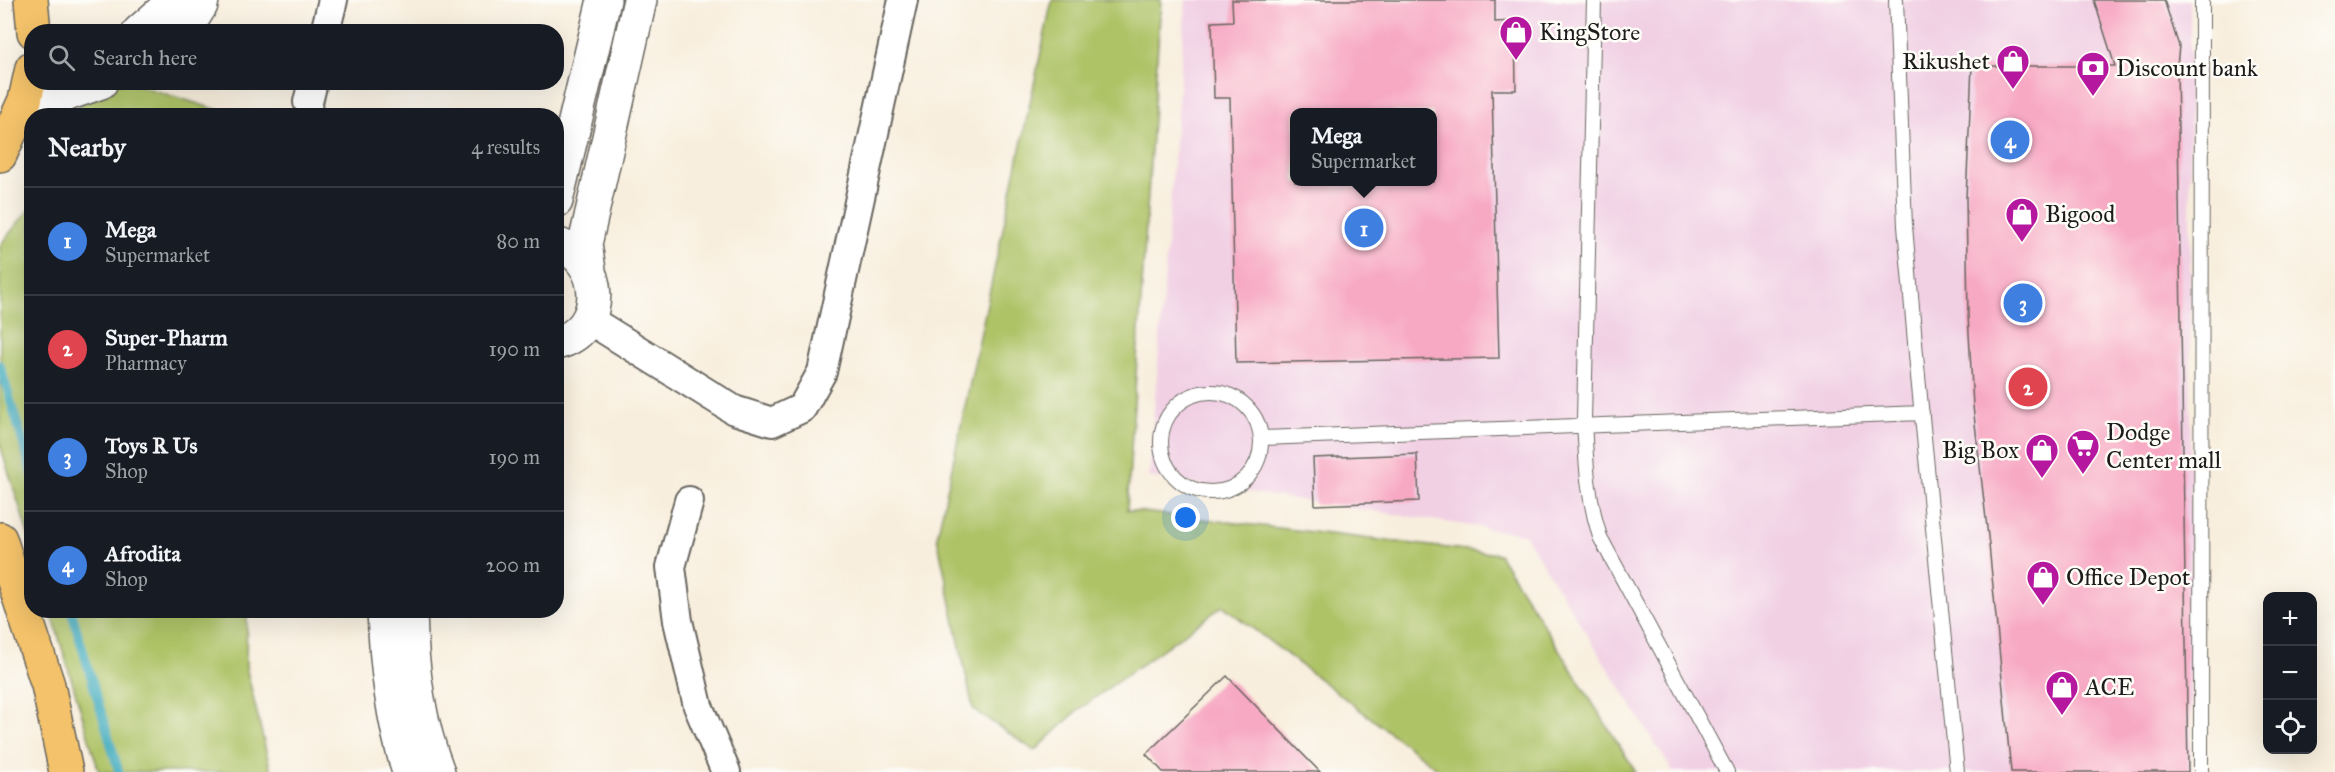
<!DOCTYPE html>
<html lang="en">
<head>
<meta charset="utf-8">
<style>
	:root { --surface:#171b24; --page:#20242c; --text:#f1f3f6; --muted:#9ea1a6; --line:#363941; --accent:#8c9099 }
	body { margin:0; font-family:"IM FELL Great Primer",serif; background:var(--page); color:var(--text) }
	.controls { position:absolute; right:18px; bottom:18px; display:grid; overflow:hidden; border-radius:12px; box-shadow:0 6px 24px #0002 }
	.controls button { width:54px; height:54px; display:grid; place-items:center; padding:0; border:0; border-bottom:2px solid var(--line); background:var(--surface); color:var(--text); font:30px sans-serif }
	.you { position:absolute; left:1186px; top:518px; width:21px; height:21px; margin:-15px; border:4px solid #fff; border-radius:50%; background:#1a73e8; box-shadow:0 0 0 9px #1a73e833 }
	.badge { display:grid; place-items:center; width:39px; height:39px; border-radius:50%; background:var(--accent); color:#fff; font-size:20px; font-weight:700 }
	.pin { position:absolute; translate:-50% -50%; border:3px solid #fff; box-shadow:0 2px 6px #0006 }
	.popup { position:absolute; left:1290px; top:108px; width:147px; height:78px; box-sizing:border-box; display:grid; place-content:center; border-radius:12px; background:var(--surface); filter:drop-shadow(0 2px 4px #0005); font-size:20px; white-space:nowrap; color:var(--muted) }
	.popup b { font-size:22px; color:var(--text) }
	.popup::after { content:''; position:absolute; left:50%; top:100%; margin-left:-12px; border:12px solid transparent; border-top-color:var(--surface) }
	.list { margin:0; padding:0; list-style:none }
	h2 { display:flex; justify-content:space-between; align-items:center; height:78px; margin:0; padding:0 24px; font-size:26px }
	h2 small { font-size:20px; font-weight:400; color:var(--muted) }
	.list li { display:grid; grid-template-columns:39px 1fr auto; gap:18px; align-items:center; box-sizing:border-box; height:108px; padding:0 24px; border-top:2px solid var(--line) }
	.list b { display:block; font-size:22px; white-space:nowrap }
	.list p { margin:0; font-size:20px; white-space:nowrap; color:var(--muted) }
	.list em { font-size:20px; font-style:normal; color:var(--muted) }
	.icon { flex:none; width:33px; height:33px; fill:none; stroke:currentColor; stroke-width:2; stroke-linecap:round; stroke-linejoin:round }
	.map { position:relative; flex:none; width:2335px; height:772px; overflow:hidden }
	.search { position:absolute; background:var(--surface); box-shadow:0 6px 24px #0002; left:24px; top:24px; width:540px; height:66px; display:flex; align-items:center; gap:15px; box-sizing:border-box; padding:0 21px; border-radius:24px; color:var(--muted); font-size:22px }
	.panel { position:absolute; background:var(--surface); box-shadow:0 6px 24px #0002; left:24px; top:108px; width:540px; height:510px; border-radius:24px }
	.map>svg:first-child { display:block }
	.built { fill:#f1d0e4; fill-rule:evenodd }
	.green { fill:#aec266; stroke:#656f41; stroke-width:1.5 }
	.lines { fill:none; stroke-linecap:round; stroke-linejoin:round }
	.stream { stroke:#3fabbe; stroke-width:9 }
	.building { fill:#f7a8c3; fill-rule:evenodd }
	.service-casing { stroke:#696660; stroke-width:16 }
	.minor-casing { stroke:#696660; stroke-width:32 }
	.tertiary-casing { stroke:#696660; stroke-width:36 }
	.trunk-casing { stroke:#696660; stroke-width:36 }
	.service { stroke:#fff; stroke-width:14 }
	.minor { stroke:#fff; stroke-width:28 }
	.tertiary { stroke:#fff; stroke-width:33 }
	.trunk { stroke:#f3c26a; stroke-width:33 }
	.labels { text-anchor:middle; dominant-baseline:central; stroke-width:5; stroke-linejoin:round; paint-order:stroke }
	.poi-label { font-size:24px; fill:#1c1c1c; stroke:#fdfcf7; text-anchor:start }
</style>
</head>
<body>
<div class="map">
<svg width="2335" height="772" viewBox="0 0 2335 772">
	<rect width="100%" height="100%" fill="#fdfcf7"/>
	<filter id="ink" filterUnits="userSpaceOnUse"><feTurbulence type="fractalNoise" baseFrequency=".0167" numOctaves="2"/><feDisplacementMap in="SourceGraphic" scale="12" xChannelSelector="R" yChannelSelector="G"/><feConvolveMatrix kernelMatrix="1 2 1 2 8 2 1 2 1" color-interpolation-filters="sRGB"/></filter>
	<filter id="wash" filterUnits="userSpaceOnUse"><feTurbulence type="fractalNoise" baseFrequency=".008" numOctaves="4" result="noise"/><feDisplacementMap in="SourceGraphic" scale="24" xChannelSelector="R" yChannelSelector="G"/><feGaussianBlur stdDeviation="1.35" result="paint"/><feColorMatrix in="noise" values="0 0 0 0 0 0 0 0 0 0 0 0 0 0 0 0 0 1.4 0 .05"/><feComposite in="paint" operator="in"/></filter>
	<g filter="url(#wash)">
		<rect width="100%" height="100%" fill="#f8eedd"/>
		<path class="built" d="M1186,0h1004l1,772h-518l-149,-238 -375,-57zM1295,112h138v70h-138z"/>
		<path class="green" d="M1052,0h109l-34,510 372,44 137,218h-194l-219,-166 -145,104 -43,41 -62,-42 -36,-172z
			M84,82l47,1 103,32 -155,1z
			M31,207v336l-31,-98v-200z
			M51,611h196l-1,56 25,105h-172z"/>
		<g class="lines">
			<path class="stream" d="M0,365l32,108
				M71,610l48,162"/>
		</g>
		<g id="blocks">
			<path class="building" d="M1232,0h263v22l20,-1 1,69h-24l7,268 -263,5 -6,-265h-16l-2,-76 21,-1zM1295,112h138v70h-138z
				M2094,0h70l15,46 -2,20 11,706h-177l-22,-227 -16,-139 -5,-91 -2,-117 6,-132h143z
				M1417,454l2,47 -104,4 -2,-47z
				M1227,676l93,96h-157l-17,-18z"/>
		</g>
	</g>
	<g filter="url(#ink)">
		<use href="#blocks" fill-opacity="0" stroke="#696660" stroke-width="1.5"/>
		<g class="lines">
			<defs>
				<path id="service" d="M1594,0l-10,419c2,43 3,76 16,118l127,235
					M1896,0l9,226 12,140 40,406
					M1161 442a50 50 0 1 1 100 0a50 50 0 1 1-100 0Z
					M1262,438l660,-25
					M2201,772l1,-772"/>
				<path id="minor" d="M325,32l8,-32
					M308,102l5,-20
					M588,319l146,91 38,12 30,-14 20,-36 81,-372
					M689,501l-18,66 7,54 20,85 28,66"/>
				<path id="tertiary" d="M139,32l27,-24 4,-8
					M184,32l17,-27 1,-5
					M19,116l51,-23 31,-11
					M556,201l48,-201
					M556,244c49,14 52,87 0,99
					M589,270l-4,-26 55,-244
					M384,610c2,56 8,109 25,162
					M410,610c1,55 8,111 28,162"/>
				<path id="trunk" d="M31,0l3,32
					M0,155l25,-55 7,-32
					M0,539l48,146 18,87"/>
			</defs>
			<use href="#service" class="service-casing"/>
			<use href="#minor" class="minor-casing"/>
			<use href="#tertiary" class="tertiary-casing"/>
			<use href="#trunk" class="trunk-casing"/>
			<use href="#service" class="service"/>
			<use href="#minor" class="minor"/>
			<use href="#tertiary" class="tertiary"/>
			<use href="#trunk" class="trunk"/>
		</g>
	</g>
	<defs>
		<symbol id="shop-pin" viewBox="-11 -11 22 30"><path d="M0 17L-7.5 6A9.5 9.5 0 1 1 7.5 6Z" fill="#b5179e" stroke="#fdfcf7"/><path d="M-5-2.5h2.3a2.7 3.5 0 0 1 5.4 0H5L5.5 6h-11ZM-1.5-2.5h3a1.5 2.3 0 0 0-3 0Z" fill="#fff"/></symbol>
		<symbol id="bank-pin" viewBox="-11 -11 22 30"><path d="M0 17L-7.5 6A9.5 9.5 0 1 1 7.5 6Z" fill="#b5179e" stroke="#fdfcf7"/><path d="M-6-4H6V4H-6ZM0-2.3a2.3 2.3 0 1 0 0 4.6a2.3 2.3 0 1 0 0-4.6Z" fill="#fff"/></symbol>
		<symbol id="supermarket-pin" viewBox="-11 -11 22 30"><path d="M0 17L-7.5 6A9.5 9.5 0 1 1 7.5 6Z" fill="#b5179e" stroke="#fdfcf7"/><path d="M-6-5.5h2.5l.6 2H6L4.5 2H-2.5L-4.4-4H-6ZM-1.5 3.2a1.3 1.3 0 1 0 .1 0ZM3 3.2a1.3 1.3 0 1 0 .1 0Z" fill="#fff"/></symbol>
	</defs>
	<g fill-rule="evenodd">
		<use href="#shop-pin" x="1497" y="13" width="38" height="52"/>
		<use href="#shop-pin" x="1994" y="42" width="38" height="52"/>
		<use href="#bank-pin" x="2074" y="49" width="38" height="52"/>
		<use href="#shop-pin" x="2003" y="195" width="38" height="52"/>
		<use href="#supermarket-pin" x="2064" y="427" width="38" height="52"/>
		<use href="#shop-pin" x="2023" y="431" width="38" height="52"/>
		<use href="#shop-pin" x="2024" y="558" width="38" height="52"/>
		<use href="#shop-pin" x="2043" y="668" width="38" height="52"/>
	</g>
	<g class="labels">
		<g class="poi-label">
			<text x="1539" y="32">KingStore</text>
			<text x="1990" y="61" text-anchor="end">Rikushet</text>
			<text x="2116" y="68">Discount bank</text>
			<text x="2045" y="214">Bigood</text>
			<text x="2106" y="432">Dodge<tspan x="2106" dy="28">Center mall</tspan></text>
			<text x="2019" y="450" text-anchor="end">Big Box</text>
			<text x="2066" y="577">Office Depot</text>
			<text x="2085" y="687">ACE</text>
		</g>
	</g>
</svg>
<div class="controls">
<button>+</button>
<button>−</button>
<button><svg class="icon" aria-label="locate" viewBox="0 0 24 24"><circle cx="12" cy="12" r="6"/><path d="M12 2v4M12 18v4M2 12h4M18 12h4"/></svg></button>
</div>
<div class="you"></div>
<div class="pin badge" style="left:1364px;top:228px;background:#3f7fe0">1</div>
<div class="popup"><b>Mega</b>Supermarket</div>
<div class="pin badge" style="left:2028px;top:387px;background:#e0444e">2</div>
<div class="pin badge" style="left:2023px;top:303px;background:#3f7fe0">3</div>
<div class="pin badge" style="left:2010px;top:140px;background:#3f7fe0">4</div>
<div class="search"><svg class="icon" aria-label="search" viewBox="0 0 24 24"><circle cx="10" cy="10" r="6"/><path d="M15 15l6 6"/></svg>Search here</div>
<section class="panel">
<h2>Nearby<small>4 results</small></h2>
<ul class="list">
<li><span class="badge" style="background:#3f7fe0">1</span><div><b>Mega</b><p>Supermarket</p></div><em>80 m</em></li>
<li><span class="badge" style="background:#e0444e">2</span><div><b>Super-Pharm</b><p>Pharmacy</p></div><em>190 m</em></li>
<li><span class="badge" style="background:#3f7fe0">3</span><div><b>Toys R Us</b><p>Shop</p></div><em>190 m</em></li>
<li><span class="badge" style="background:#3f7fe0">4</span><div><b>Afrodita</b><p>Shop</p></div><em>200 m</em></li>
</ul>
</section>
</div>
</body>
</html>
